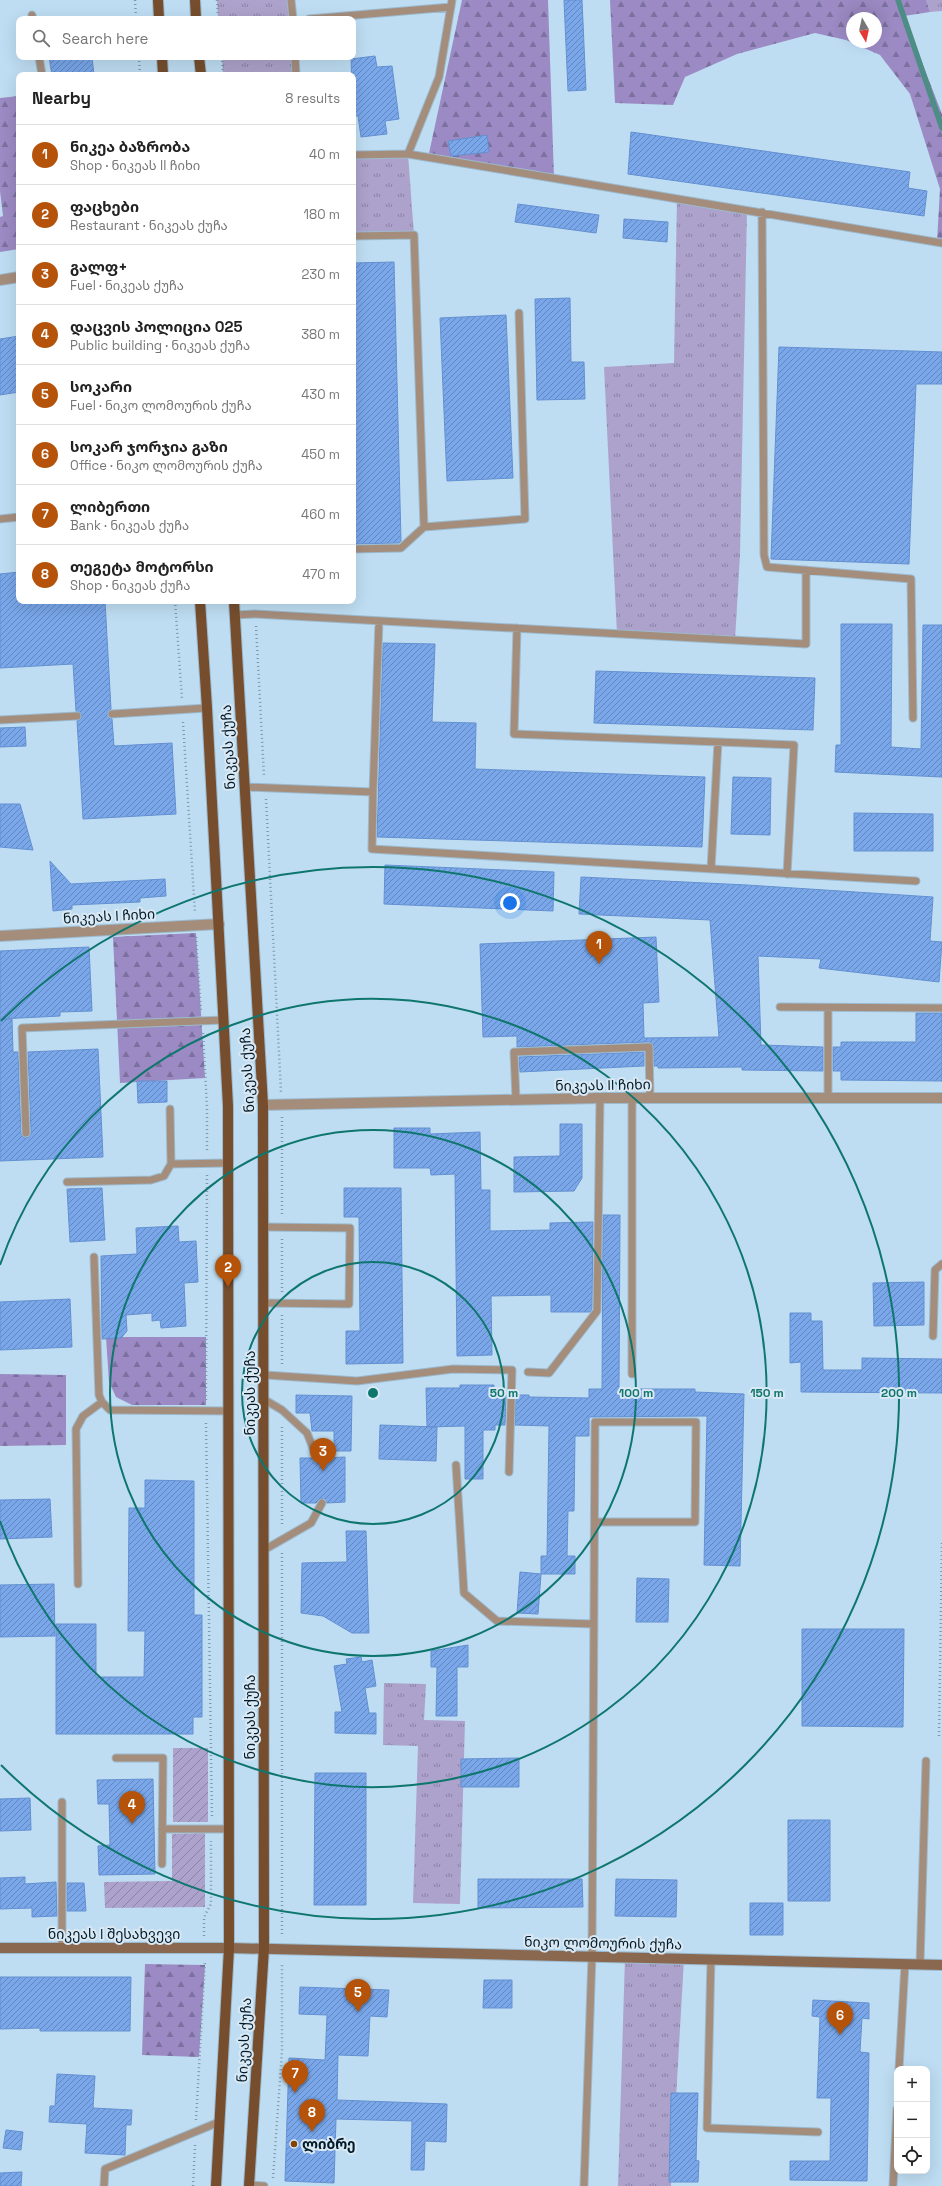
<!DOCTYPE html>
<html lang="en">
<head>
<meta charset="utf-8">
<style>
	:root { --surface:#fff; --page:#f6f6f6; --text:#222; --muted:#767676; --line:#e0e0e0; --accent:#b45309 }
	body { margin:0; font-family:"Space Grotesk","Noto Sans Georgian",sans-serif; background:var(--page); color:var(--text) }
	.controls { position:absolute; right:12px; bottom:12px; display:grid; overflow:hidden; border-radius:8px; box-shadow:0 4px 16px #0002 }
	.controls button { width:36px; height:36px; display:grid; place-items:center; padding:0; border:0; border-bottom:1px solid var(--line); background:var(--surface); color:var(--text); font:20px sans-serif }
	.compass { position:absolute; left:846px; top:12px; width:36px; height:36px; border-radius:50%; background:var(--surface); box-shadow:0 4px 16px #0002; rotate:171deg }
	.you { position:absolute; left:510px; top:903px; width:14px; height:14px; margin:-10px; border:3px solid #fff; border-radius:50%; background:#1a73e8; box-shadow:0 0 0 6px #1a73e833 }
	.badge { display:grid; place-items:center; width:26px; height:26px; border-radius:50%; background:var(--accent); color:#fff; font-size:13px; font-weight:700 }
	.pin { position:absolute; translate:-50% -33px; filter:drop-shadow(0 1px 2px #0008) }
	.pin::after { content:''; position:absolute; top:21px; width:14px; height:12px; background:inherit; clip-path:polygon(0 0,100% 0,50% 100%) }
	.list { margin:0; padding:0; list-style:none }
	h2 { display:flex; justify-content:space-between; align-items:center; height:52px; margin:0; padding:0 16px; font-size:17px }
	h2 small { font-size:13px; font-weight:400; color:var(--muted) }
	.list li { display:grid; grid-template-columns:26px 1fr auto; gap:12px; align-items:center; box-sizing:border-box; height:60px; padding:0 16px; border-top:1px solid var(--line) }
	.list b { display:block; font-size:15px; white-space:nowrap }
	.list p { margin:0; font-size:13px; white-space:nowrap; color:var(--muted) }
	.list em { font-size:13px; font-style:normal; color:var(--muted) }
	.icon { flex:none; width:22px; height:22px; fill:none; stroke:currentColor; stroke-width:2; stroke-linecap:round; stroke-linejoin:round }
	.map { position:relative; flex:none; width:942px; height:2186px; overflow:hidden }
	.search { position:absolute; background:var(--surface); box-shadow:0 4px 16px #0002; left:16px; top:16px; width:340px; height:44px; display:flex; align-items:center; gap:10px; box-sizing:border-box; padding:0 14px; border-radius:8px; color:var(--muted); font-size:15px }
	.panel { position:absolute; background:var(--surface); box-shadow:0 4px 16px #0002; left:16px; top:72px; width:340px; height:532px; border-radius:8px }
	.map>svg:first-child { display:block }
	.grass { fill:url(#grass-tufts) }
	.forest { fill:url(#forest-firs); fill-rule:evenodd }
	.garden { fill:url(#garden-furrows) }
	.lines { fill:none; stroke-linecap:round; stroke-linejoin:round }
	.stream { stroke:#4d8d85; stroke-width:5.5 }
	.building { fill:url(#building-hatch); stroke:#6490d1 }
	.lane-casing { stroke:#9cbace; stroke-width:9 }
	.street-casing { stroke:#9cbace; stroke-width:12 }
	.secondary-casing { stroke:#9cbace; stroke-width:12 }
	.primary-casing { stroke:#9cbace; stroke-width:12 }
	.path { stroke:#7d9aad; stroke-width:2.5; stroke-dasharray:1 3; stroke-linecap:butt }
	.lane { stroke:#a58d7c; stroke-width:7 }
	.street { stroke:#a58d7c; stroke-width:10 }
	.secondary { stroke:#8a684f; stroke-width:10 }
	.primary { stroke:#764e2e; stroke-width:10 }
	.ring { fill:none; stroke:#0f766e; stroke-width:2 }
	.poi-dot { fill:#824403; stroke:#d9e8f3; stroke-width:1.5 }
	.labels { text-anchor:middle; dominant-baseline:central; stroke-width:4; stroke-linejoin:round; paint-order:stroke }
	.street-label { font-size:14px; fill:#011a29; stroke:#d9e8f3 }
	.poi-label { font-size:14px; font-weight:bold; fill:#011a29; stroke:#d9e8f3; text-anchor:start }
	.centre { fill:#0f766e; stroke:#d9e8f3; stroke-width:2 }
	.ring-label { font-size:12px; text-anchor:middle; font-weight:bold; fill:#0f766e; stroke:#d9e8f3; stroke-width:4; stroke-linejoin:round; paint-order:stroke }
</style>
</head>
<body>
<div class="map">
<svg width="942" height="2186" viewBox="0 0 942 2186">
	<defs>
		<pattern id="grass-tufts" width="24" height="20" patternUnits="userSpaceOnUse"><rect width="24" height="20" fill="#ada2cb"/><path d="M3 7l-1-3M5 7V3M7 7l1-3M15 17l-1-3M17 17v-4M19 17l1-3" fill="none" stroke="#8a83a5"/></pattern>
		<pattern id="forest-firs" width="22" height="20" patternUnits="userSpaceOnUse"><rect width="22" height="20" fill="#9b8ac3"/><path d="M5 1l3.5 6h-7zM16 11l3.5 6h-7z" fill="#7c709e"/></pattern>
		<pattern id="garden-furrows" width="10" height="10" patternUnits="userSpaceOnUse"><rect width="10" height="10" fill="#ada2cb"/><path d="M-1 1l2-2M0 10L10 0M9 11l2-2" fill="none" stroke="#8a83a5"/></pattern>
		<pattern id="building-hatch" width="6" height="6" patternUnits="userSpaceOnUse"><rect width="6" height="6" fill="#79a7ea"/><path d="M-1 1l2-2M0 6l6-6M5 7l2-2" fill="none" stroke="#6187be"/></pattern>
	</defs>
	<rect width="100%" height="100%" fill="#beddf2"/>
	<path class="grass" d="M217,0h74l2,19h-75z
		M926,0h16v11l-12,1z
		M222,57h73l1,18h-73z
		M408,154l6,81 -61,1v-81z
		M677,199l70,11 -7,345 -5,85 -118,-6 -13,-267 70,-4z
		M384,1683l42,1 -2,36 41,1 -5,183 -47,-1 5,-157 -35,-1z
		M625,1957l59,2 -13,227h-53z"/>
	<path class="forest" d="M462,0h86l6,178 -126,-20z
		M610,0h316l4,12 -26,4 38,98v129l-5,-1 3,-53 -30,-95 -30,-39 -34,-15 -31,-7 -78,21 -52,23 -12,28 -58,-2zM852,18h24v24h-24z
		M19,96v153l-19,3v-35l3,-1 -3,-25v-93z
		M196,933l9,145 -85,5 -7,-146z
		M106,1337h100v68h-74l-16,-8 -7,-15z
		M0,1374l66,1v70l-66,1z
		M145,1964l60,1 -6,92 -57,-2z"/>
	<path class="garden" d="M173,1748h35v74h-35z
		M205,1833v74l-100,1 -1,-26 68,-1v-47z"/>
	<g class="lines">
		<path class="stream" d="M898,0l44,128"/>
	</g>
	<path class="building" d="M564,0h18l4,90 -18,1z
		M375,56l2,11 15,-1 7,53 -14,2 2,13 -26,3 -3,-21h-5l-2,-57z
		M49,57h43l2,18h-42z
		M631,132l279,40 -2,16 19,3 -3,25 -296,-42z
		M487,135l2,17 -38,4 -3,-15z
		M518,204l81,11 -3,18 -81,-11z
		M624,219l44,3 -1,20 -44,-4z
		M394,262l7,279 -2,2 -46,1v-281z
		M570,298l1,64h13l1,37 -48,1 -2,-101z
		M506,315l7,163 -66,3 -7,-163z
		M19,336v56l-19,3v-56z
		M779,347l163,5v32h-26l-7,180 -138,-5z
		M19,572v29h86l6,108 -4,5 5,5 2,27 58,-3 4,71 -93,5 -6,-98 4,-2 1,-4 -6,-4 -3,-47 -73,4v-94z
		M841,624h51l-1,123 30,2 2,-124h19v152l-107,-5 1,-27h5z
		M383,643l52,1 -3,78 44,1 -1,46 230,8 -3,70 -325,-10z
		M596,671l219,7 -2,52 -219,-7z
		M25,727l1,19 -26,1v-19z
		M733,777l38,1 -1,57 -39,-1z
		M0,804h20l13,46 -33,-3z
		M854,813l79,1v37h-79z
		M50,861l21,23 94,-5 1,17 -26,2v4l-68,3v4l-19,2z
		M385,865l169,7 -1,39 -169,-7z
		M581,877l166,8 186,12 -3,44 12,1 -3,40 -120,-14 2,-9 -63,-3 3,89 62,2v24l-81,-1v-3l-84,1v-2h-4l-1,-21 -4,-3 -132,5v-11l-34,1 -3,-93 176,-7 3,65 -16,1 1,35 75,-1 -9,-117 -131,-6z
		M89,947l3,64 -32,1v4l-60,3v-68z
		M916,1013h26v68l-101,-1v-9h-8v-24h8v-5h75z
		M0,1019h12l1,33h5l3,81 3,5 5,-1 2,-4 -3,-81 70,-3 5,108 -103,4z
		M644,1052v14l-124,6 -1,-15z
		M137,1081h30v21l-29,1z
		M560,1124h22v54l-8,13 -60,1v-35l46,-1z
		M394,1128h36v6l50,-2 1,58h9v41l60,-1v-7l43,-1 -1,87 -2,3h-39v-17l-60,1 1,59 -35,1 -2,-182 -24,1 -1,-7h-36z
		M102,1188l3,52 -35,2 -3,-53z
		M344,1188h57l2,175 -57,1v-33h14l-1,-114h-15z
		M603,1215h17l-1,174h76v3l49,2 -4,172 -36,-1 3,-149 -118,1v19h-14l-1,75h-6l-1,45h8v18h-34v-18h6l2,-130 -34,-1 1,-30h13v2l60,1v-9h13z
		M178,1226l1,16 17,-1 2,41 -14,1 2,43 -25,2 -1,-8 -8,1v-8l-26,2 1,16 -6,7 -19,1 -1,-83 36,-2 -1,-26z
		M924,1282v43l-50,1 -1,-43z
		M70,1299l2,48 -72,3v-48z
		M790,1313h21v8h11l1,49h39v-12l80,1v34l-141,-1v-30l-11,1z
		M460,1385h34v9l12,1 -1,30h-10v5h-12v49h-18v-53l-38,1 -1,-39h34z
		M296,1395l56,1 -1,55h-17v-20h-22l-2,-18h-14z
		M380,1425l57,2 -1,34 -57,-2z
		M345,1457v45l-18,1 -5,-5 -6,5h-15l-1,-45h12l5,5 4,-2 1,-3z
		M145,1480l49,1v134h8v102h-9v17h-137v-110h40v53h48l1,-46h-17l1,-123h16z
		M50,1499l2,38 -52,2v-39z
		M346,1531h20l3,102h-17l-29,-17 -22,-3 1,-50 45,-1z
		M520,1572l21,2 -3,40 -21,-1z
		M637,1578l32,1 -1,43h-32z
		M54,1584l1,52 -55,1v-52z
		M802,1629h102l-1,98 -101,-1z
		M468,1645v22h-11v49h-21l1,-49h-6v-16z
		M361,1657l1,5 10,-2 4,26 -11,2 4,25h7v21l-41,-1v-21h7l-8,-46 13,-2 -1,-5z
		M519,1758v29h-58v-28z
		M315,1773h51v132h-52z
		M153,1779l2,95 -56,1 -1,-29 12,-1 -1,-41h-11l-1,-24z
		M30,1798l1,32 -31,1v-32z
		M788,1820h42v81h-42z
		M25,1877v7l31,-2 1,34 -25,1v-9l-32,1v-31z
		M478,1879h104l1,28 -105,1z
		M616,1879l61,1 -1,37 -61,-1z
		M67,1883h17l2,28h-19z
		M750,1903h33v32h-33z
		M0,1977h131l-1,54h-90v-3l-40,1z
		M484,1980h28v28h-29z
		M300,1987l89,3 -2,27 -17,-1 -2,40 -30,-1 -1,45 110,4 -1,38 -21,-1 -1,29h-13l1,-49 -76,-2 -2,64 -49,-2 4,-123 36,2 2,-45 -28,-1z
		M813,2000l56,3v16l-7,-1 -2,34 9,1 -2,128 -77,-1v-19h40l1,-63h-14l3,-81 -8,-1z
		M57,2074l38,2 -2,32 39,2 -1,15h-5l-1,30 -40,-2 2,-29 -38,-2 1,-16h5z
		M671,2093h27l-2,67 3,1 -1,21h-29z
		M6,2130l17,2 -2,18 -18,-2z
		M22,2172l-1,14h-21v-13z"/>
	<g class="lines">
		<defs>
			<path id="lane" d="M291,0l2,19
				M32,15l1,4
				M309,19l142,-12
				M39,57l3,18
				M295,57l1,18
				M408,154l31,-77 13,-77
				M353,155l55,-1 534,89
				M762,212l2,343 3,12 144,12 2,139
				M353,236l61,-1 10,292
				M0,519l19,-2
				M353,549l48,-1 23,-21 101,-8 -6,-206
				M235,615l20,-1 551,30v-74
				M517,628l-3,106 280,11 -7,129
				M112,714l95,-6
				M0,720l77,-4
				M245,787l128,5 6,-171
				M373,792l-1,57 544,32
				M711,869l7,-127
				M780,1007l162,1
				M632,1098v276
				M828,1098v-90
				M516,1100l-2,-48 135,-5 1,51
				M170,1109l1,55
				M26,1133l-4,-105 202,-8
				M67,1182l84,-2 13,-4 7,-12 57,-1
				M264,1227l86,1 -1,76 -85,-1
				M94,1257l5,138 3,7 8,8 119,1
				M933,1336l2,-66 7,-6
				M528,1372l21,1 48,-62 3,-213
				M265,1375l92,6 96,-12 59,1 -3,102
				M265,1400l17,10 25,23 10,25
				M456,1465l8,128 33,28 97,3
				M264,1550l47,-27 11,-20
				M78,1584l-2,-155 7,-13 19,-14
				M116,1758h47l-1,106
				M62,1802v146
				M162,1829h67
				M711,1959l-4,169 111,4
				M920,1964l6,-203
				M899,2069l6,-105
				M249,2185l15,1
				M104,2186l1,-17 114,-47
				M584,2186l8,-230 3,-534h101l-1,100h-100
				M893,2186l4,-77"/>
			<path id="street" d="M0,280l19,-3
				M0,936l219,-12
				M263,1105l337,-7h342"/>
			<path id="secondary" d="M0,1948h229l713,17"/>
			<path id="primary" d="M158,0l1,19
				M195,0l1,19
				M162,57l1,18
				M199,57l2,18
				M200,601l7,107 21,398 1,842 -13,238
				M234,601l29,504 1,843 -15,238"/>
		</defs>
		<use href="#lane" class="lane-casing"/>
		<use href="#street" class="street-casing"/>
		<use href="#secondary" class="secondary-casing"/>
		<use href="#primary" class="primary-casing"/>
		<path class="path" d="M135,0l1,19
			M217,0l1,19
			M139,57l1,18
			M222,57l1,18
			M175,601l7,98
			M256,626l8,150
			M183,722l12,191
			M266,799l15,293
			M196,937l5,73
			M203,1033l4,74v45
			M282,1117v99
			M282,1292v-53
			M282,1364v-49
			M206,1400l1,-225
			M206,1423l6,395
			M282,1427v99
			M282,1553v383
			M939,1736l3,-195
			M204,1936v-19l7,-13v-63
			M196,2120l9,-159
			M273,2178l9,-127v-88
			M193,2186l2,-41"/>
		<use href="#lane" class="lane"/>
		<use href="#street" class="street"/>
		<use href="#secondary" class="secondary"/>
		<use href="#primary" class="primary"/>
	</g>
	<g class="ring">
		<circle cx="373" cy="1393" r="131"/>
		<circle cx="373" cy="1393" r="263"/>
		<path d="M0 1265A394 394 0 1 1 0 1521"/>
		<path d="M1 1021A526 526 0 1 1 1 1765"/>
	</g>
	<circle class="poi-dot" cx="294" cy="2144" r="4"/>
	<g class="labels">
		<g class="street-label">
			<text transform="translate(228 747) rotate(-93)">ნიკეას ქუჩა</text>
			<text transform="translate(109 916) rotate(-3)">ნიკეას I ჩიხი</text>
			<text transform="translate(247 1070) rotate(-93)">ნიკეას ქუჩა</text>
			<text transform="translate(603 1085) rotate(-1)">ნიკეას II ჩიხი</text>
			<text transform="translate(250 1393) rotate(-90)">ნიკეას ქუჩა</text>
			<text transform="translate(250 1717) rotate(-90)">ნიკეას ქუჩა</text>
			<text x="114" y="1934">ნიკეას I შესახვევი</text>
			<text transform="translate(603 1943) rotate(1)">ნიკო ლომოურის ქუჩა</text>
			<text transform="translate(244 2040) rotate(-87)">ნიკეას ქუჩა</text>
		</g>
		<g class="poi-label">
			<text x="302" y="2144">ლიბრე</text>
		</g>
	</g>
	<circle cx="373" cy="1393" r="6" class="centre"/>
	<g class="ring-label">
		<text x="504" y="1397">50 m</text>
		<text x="636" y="1397">100 m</text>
		<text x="767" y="1397">150 m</text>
		<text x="899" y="1397">200 m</text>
	</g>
</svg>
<div class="controls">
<button>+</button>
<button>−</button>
<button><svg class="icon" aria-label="locate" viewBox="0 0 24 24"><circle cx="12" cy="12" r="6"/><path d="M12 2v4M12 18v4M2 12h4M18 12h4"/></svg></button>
</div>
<svg class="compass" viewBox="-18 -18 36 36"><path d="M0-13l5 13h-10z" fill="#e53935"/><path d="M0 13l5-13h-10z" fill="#767676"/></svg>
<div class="you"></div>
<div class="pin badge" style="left:599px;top:964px">1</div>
<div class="pin badge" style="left:228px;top:1287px">2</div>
<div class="pin badge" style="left:323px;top:1471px">3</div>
<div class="pin badge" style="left:132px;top:1824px">4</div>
<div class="pin badge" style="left:358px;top:2012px">5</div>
<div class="pin badge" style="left:840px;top:2035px">6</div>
<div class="pin badge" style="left:295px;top:2093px">7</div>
<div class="pin badge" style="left:312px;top:2132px">8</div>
<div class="search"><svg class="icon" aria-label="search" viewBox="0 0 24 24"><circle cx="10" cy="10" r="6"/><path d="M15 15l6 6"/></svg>Search here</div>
<section class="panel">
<h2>Nearby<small>8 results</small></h2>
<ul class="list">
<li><span class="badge">1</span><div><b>ნიკეა ბაზრობა</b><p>Shop · ნიკეას II ჩიხი</p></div><em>40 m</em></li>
<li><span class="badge">2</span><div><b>ფაცხები</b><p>Restaurant · ნიკეას ქუჩა</p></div><em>180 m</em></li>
<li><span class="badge">3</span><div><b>გალფ+</b><p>Fuel · ნიკეას ქუჩა</p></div><em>230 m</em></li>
<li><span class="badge">4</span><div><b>დაცვის პოლიცია 025</b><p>Public building · ნიკეას ქუჩა</p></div><em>380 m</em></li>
<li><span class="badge">5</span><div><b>სოკარი</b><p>Fuel · ნიკო ლომოურის ქუჩა</p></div><em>430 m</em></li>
<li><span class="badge">6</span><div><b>სოკარ ჯორჯია გაზი</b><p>Office · ნიკო ლომოურის ქუჩა</p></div><em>450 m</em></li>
<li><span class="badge">7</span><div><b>ლიბერთი</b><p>Bank · ნიკეას ქუჩა</p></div><em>460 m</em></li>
<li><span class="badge">8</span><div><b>თეგეტა მოტორსი</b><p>Shop · ნიკეას ქუჩა</p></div><em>470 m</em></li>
</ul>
</section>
</div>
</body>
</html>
